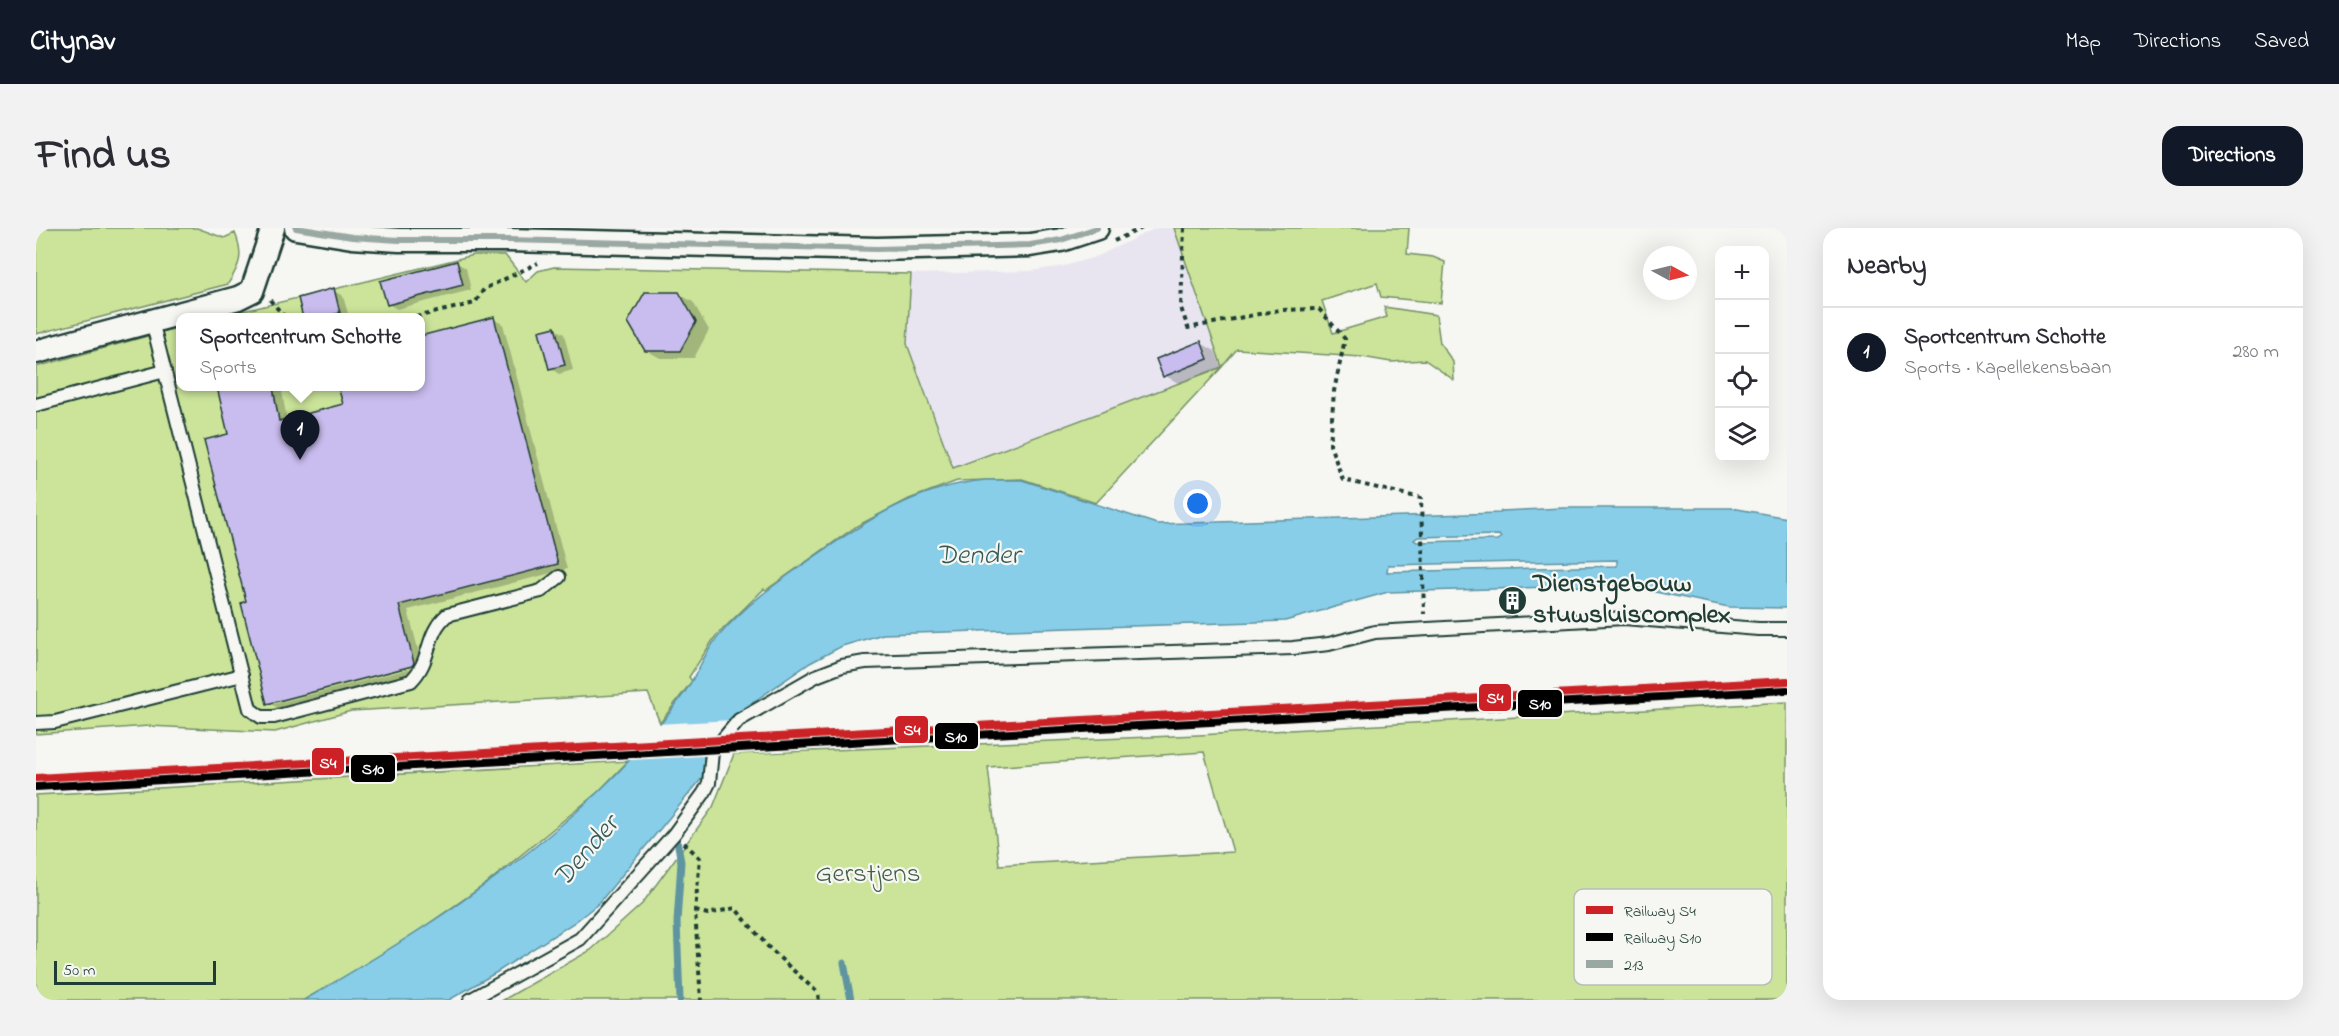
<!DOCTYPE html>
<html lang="en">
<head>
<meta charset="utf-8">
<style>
	:root { --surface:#fff; --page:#f2f2f3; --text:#2b2b33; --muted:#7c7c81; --line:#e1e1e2; --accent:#111827 }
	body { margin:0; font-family:"Indie Flower",sans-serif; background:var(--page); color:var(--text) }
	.controls { position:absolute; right:18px; top:18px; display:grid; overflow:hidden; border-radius:12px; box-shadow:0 6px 24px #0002 }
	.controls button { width:54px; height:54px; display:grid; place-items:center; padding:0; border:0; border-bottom:2px solid var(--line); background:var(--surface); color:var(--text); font:30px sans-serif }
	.compass { position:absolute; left:1607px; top:18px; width:54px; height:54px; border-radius:50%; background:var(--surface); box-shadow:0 6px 24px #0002; rotate:97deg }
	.scale { position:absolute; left:18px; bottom:15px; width:162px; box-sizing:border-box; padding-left:6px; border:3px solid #1f3d34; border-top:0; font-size:16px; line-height:21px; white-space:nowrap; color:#1f3d34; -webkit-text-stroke:4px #f6f6f2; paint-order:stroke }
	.you { position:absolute; left:1162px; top:276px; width:21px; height:21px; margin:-15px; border:4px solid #fff; border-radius:50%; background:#1a73e8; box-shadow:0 0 0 9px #1a73e833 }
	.badge { display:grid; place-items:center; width:39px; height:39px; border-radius:50%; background:var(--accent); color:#fff; font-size:20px; font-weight:700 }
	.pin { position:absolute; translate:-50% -50px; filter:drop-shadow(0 2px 3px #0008) }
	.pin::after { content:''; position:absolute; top:32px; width:21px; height:18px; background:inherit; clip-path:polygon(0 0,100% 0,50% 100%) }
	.popup { position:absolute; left:140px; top:85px; width:249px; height:78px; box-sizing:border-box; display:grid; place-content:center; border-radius:12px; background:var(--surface); filter:drop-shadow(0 2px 4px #0005); font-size:20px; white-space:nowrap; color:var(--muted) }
	.popup b { font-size:22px; color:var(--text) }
	.popup::after { content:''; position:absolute; left:50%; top:100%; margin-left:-12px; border:12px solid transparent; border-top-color:var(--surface) }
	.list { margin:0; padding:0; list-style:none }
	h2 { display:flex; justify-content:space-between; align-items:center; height:78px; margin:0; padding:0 24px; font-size:26px }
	h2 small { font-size:20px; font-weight:400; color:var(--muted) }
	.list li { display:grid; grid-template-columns:39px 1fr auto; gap:18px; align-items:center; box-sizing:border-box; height:90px; padding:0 24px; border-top:2px solid var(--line) }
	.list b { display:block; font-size:22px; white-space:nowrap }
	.list p { margin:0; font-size:20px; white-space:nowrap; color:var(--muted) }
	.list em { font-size:20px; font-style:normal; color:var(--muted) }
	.icon { flex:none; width:33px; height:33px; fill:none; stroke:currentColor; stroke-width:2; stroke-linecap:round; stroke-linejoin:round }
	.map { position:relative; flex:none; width:1751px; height:772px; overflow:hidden; border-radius:18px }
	header { display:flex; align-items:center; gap:36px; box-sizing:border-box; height:84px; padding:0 30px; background:var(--accent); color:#fff }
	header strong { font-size:28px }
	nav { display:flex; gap:33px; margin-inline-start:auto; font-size:21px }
	.intro { display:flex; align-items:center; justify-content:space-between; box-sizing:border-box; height:144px; padding:0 36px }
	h1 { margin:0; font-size:42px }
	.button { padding:15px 27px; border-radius:18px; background:var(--accent); color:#fff; font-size:21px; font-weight:700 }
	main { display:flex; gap:36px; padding:0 36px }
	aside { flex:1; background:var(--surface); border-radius:18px; box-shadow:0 6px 24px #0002 }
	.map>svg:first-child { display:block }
	.built { fill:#e8e5f1 }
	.green { fill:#cbe49a; stroke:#759067; stroke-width:1.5; fill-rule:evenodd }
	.water { fill:#88cee9; stroke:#5e94a1; stroke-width:1.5; fill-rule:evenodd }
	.pier { fill:#f6f6f2 }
	.shadow { fill:#0003; fill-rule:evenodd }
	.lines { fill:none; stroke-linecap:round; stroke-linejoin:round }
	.stream { stroke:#5e94a1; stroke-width:7 }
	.building { fill:#c9bcee; stroke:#1f3d34; stroke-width:1.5 }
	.service-casing { stroke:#1f3d34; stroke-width:16 }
	.minor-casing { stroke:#1f3d34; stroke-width:27 }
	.path { stroke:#1f3d34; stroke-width:4; stroke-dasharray:4.5 4.5; stroke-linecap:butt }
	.service { stroke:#f6f6f2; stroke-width:12 }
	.minor { stroke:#f6f6f2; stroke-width:22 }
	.bus-1-casing { stroke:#f6f6f2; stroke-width:10 }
	.bus-1 { stroke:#9aa8a4; stroke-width:6 }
	.rail-1-casing { stroke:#f6f6f2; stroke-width:12 }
	.rail-2-casing { stroke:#f6f6f2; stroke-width:12 }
	.rail-1 { stroke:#cb2127; stroke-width:8 }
	.rail-2 { stroke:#000; stroke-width:8 }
	.labels { text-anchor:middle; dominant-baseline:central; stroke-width:4.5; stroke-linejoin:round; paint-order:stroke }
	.poi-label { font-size:27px; font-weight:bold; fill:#1f3d34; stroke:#f6f6f2; text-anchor:start }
	.park-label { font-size:27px; fill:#415e48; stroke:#f6f6f2 }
	.water-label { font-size:28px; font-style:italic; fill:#345a58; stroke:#f6f6f2 }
	.key { fill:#f6f6f2; stroke:#b6beb9; stroke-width:1.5 }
	.key-label { font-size:16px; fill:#1f3d34 }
	.line-badge { stroke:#f6f6f2; stroke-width:2 }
	.badge-label { font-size:16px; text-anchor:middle; font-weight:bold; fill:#fff }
</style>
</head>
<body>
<header>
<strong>Citynav</strong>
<nav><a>Map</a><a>Directions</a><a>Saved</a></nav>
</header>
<div class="intro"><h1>Find us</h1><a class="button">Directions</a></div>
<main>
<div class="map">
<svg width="1751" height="772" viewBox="0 0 1751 772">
	<rect width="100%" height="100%" fill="#f6f6f2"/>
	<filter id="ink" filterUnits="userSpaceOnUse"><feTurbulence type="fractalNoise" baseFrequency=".0167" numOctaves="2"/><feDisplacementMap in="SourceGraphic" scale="12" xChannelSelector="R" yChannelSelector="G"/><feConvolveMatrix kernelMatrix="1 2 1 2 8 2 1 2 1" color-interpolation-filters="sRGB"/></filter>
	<g filter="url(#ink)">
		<path class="built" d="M1120,0h18l48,139 -269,102 -46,-125 4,-70 119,-3 34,-5 34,-10z"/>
		<path class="green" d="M0,0h161l27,10 11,-5c9,22 5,32 -7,51l-192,50z
			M1138,0h235l-2,26 26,3 12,5 -4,41 -60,-6 -4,-14 -55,18 11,32 54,-16 -3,-10 52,8 4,28 13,19 1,18 -29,-20 -34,2 -29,-5 -125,-8 -15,18 -126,136 -74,-24 -65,2 -48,18 -52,27 -91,64 -2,-1 -49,48 -26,40 3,4 -32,42 -12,-30 -297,18 -76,21 -126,-6 -113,8v-367l144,-40v59h240v-69h-201l255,-62h31l21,27 12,-11 16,-4 357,7 -4,70 46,124 269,-101z
			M1751,474v298h-1284l88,-50 51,-46 71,-97 21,-53 465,-19zM1168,524l29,100 -234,13 -11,-98z
			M592,533l-30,31 -111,91 -99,69 -84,48h-268v-205z"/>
		<path class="water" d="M950,252h36l135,44 343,-11 1,-2 62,-3h169l55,10v90l-58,-1 -108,-22 -233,7 -103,29 -402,13 -41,12 -32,17 -80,55 -25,34 -2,25 -104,126 -24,19 -78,50 -48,28h-145c104,-60 208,-126 295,-209 32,-30 61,-64 86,-99 12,-17 19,-39 33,-55 26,-31 57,-53 89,-75 56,-40 110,-76 179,-82zM1463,307l2,3 -4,2 -80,2 -3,-2 4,-3zM1581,332v6l-230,6 1,-7z"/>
		<path class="pier" d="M697,492l-21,28 -81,6 25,-30z"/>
		<path class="shadow" d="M421,35l9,5 5,22 -74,19 -9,-5z
			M298,63l9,5 6,21h-44z
			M643,66l14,8 16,28 -15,28h-34l-14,-8z
			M216,83l11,6h-36z
			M457,91l10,5 64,245 -159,41 15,58 -2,3 -143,37 -9,-5 -21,-100 -18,-168 -12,-49h63l6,34 58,-15 -5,-19h80v-48zM383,435l1,3 -146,38v-3z
			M519,101l9,5 9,36 -14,4 -9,-6z
			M1165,115l14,8 6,16 -43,16 -14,-8z"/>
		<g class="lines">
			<path class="stream" d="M641,612l4,22 -4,60 3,78
				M808,735l7,37"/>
		</g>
		<path class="building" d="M421,33l6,24 -76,20 -7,-24z
			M298,60l6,25 -21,5h-16l-5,-20z
			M609,64h34l17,30 -16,29h-35l-17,-29z
			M458,89l64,247 -159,41 15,58 -2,3 -145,38 -26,-101 5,-2 -42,-161 24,-6 -11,-47h56l6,34 64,-17 -5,-17h82v-51z
			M519,99l10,38 -16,4 -10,-38z
			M1165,113l7,18 -45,18 -7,-18z"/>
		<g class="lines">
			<defs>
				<path id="service" d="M116,93l98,388 11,8h13l137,-36c22,-22 13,-46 36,-66l94,-24 18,-14
					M0,177l129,-34
					M0,495l19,-1 187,-47
					M434,772l110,-61 94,-105 30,-41 5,-10 3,-31 27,-32 77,-44 26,-10 23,-4 428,-14 36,-4 46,-12 249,-14 134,11h29"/>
				<path id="minor" d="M260,0l56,9 47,3h109l369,9 153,-4 31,-5 36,-12
					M0,124l202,-54 14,-7 21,-63"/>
			</defs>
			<use href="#service" class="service-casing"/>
			<use href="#minor" class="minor-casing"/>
			<path class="path" d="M1148,0l-3,80 7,20 91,-18 40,-1 26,30 -11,52 -4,54 13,35 78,18 3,116
				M1078,13l28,-13
				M234,72l15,17
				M380,89l59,-14 9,-14 54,-26
				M648,615l16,15 -5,53 6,89
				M659,683l13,3 27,-6 35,41 48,44 1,7"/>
			<use href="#service" class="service"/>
			<use href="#minor" class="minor"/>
			<defs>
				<path id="bus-1" d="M260,0l56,9 47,3h109l369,9 153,-4 31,-5 36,-12"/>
			</defs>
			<use href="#bus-1" class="bus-1-casing"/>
			<use href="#bus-1" class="bus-1"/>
			<defs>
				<path id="rail-1" d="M0,550l1751,-97"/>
				<path id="rail-2" d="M0,559l1751,-97"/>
			</defs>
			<use href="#rail-1" class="rail-1-casing"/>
			<use href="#rail-2" class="rail-2-casing"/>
			<use href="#rail-1" class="rail-1"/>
			<use href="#rail-2" class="rail-2"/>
		</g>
	</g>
	<defs>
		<symbol id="building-disc" viewBox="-11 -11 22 22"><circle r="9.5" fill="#1f3d34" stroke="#f6f6f2"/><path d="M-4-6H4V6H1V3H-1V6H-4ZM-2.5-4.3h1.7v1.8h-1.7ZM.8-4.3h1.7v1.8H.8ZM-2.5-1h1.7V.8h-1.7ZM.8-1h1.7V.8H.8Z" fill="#fff"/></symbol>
	</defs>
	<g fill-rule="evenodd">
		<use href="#building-disc" x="1460" y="356" width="33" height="33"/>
	</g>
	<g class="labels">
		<g class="poi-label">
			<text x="1497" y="356">Dienstgebouw<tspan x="1497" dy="31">stuwsluiscomplex</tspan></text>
		</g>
		<g class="park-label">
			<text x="832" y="646">Gerstjens</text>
		</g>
		<g class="water-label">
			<text x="942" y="328">Dender</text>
			<text transform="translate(551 624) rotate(-49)">Dender</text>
		</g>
	</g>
	<rect x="1538" y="661" width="198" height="96" rx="9" class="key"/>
	<rect x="1550" y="678" width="27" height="8" fill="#cb2127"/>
	<rect x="1550" y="705" width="27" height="8" fill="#000"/>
	<rect x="1550" y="732" width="27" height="8" fill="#9aa8a4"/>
	<g class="key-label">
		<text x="1588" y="688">Railway S4</text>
		<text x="1588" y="715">Railway S10</text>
		<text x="1588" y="742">213</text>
	</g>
	<g class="line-badge">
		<rect x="1442" y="455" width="34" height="29" rx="6" fill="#cb2127"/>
		<rect x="1481" y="461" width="46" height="29" rx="6" fill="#000"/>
		<rect x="858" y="487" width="35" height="29" rx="6" fill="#cb2127"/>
		<rect x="898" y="494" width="45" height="28" rx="6" fill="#000"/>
		<rect x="275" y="519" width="34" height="29" rx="6" fill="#cb2127"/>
		<rect x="314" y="526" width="46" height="29" rx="6" fill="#000"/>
	</g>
	<g class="badge-label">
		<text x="1459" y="475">S4</text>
		<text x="1504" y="481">S10</text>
		<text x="876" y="507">S4</text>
		<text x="920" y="514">S10</text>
		<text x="292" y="540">S4</text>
		<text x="337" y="546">S10</text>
	</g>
</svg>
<div class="controls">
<button>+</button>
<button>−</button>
<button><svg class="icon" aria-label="locate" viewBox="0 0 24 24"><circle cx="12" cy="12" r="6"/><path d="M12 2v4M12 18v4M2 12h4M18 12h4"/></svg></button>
<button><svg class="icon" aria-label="layers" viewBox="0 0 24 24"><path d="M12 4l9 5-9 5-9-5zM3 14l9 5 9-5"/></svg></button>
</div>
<svg class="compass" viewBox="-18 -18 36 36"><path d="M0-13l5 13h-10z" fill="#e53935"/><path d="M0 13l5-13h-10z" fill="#7c7c81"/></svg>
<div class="scale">50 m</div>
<div class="you"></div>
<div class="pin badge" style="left:264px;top:232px">1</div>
<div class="popup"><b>Sportcentrum Schotte</b>Sports</div>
</div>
<aside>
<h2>Nearby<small></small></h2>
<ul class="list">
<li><span class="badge">1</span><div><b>Sportcentrum Schotte</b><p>Sports · Kapellekensbaan</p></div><em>280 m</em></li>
</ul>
</aside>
</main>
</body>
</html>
